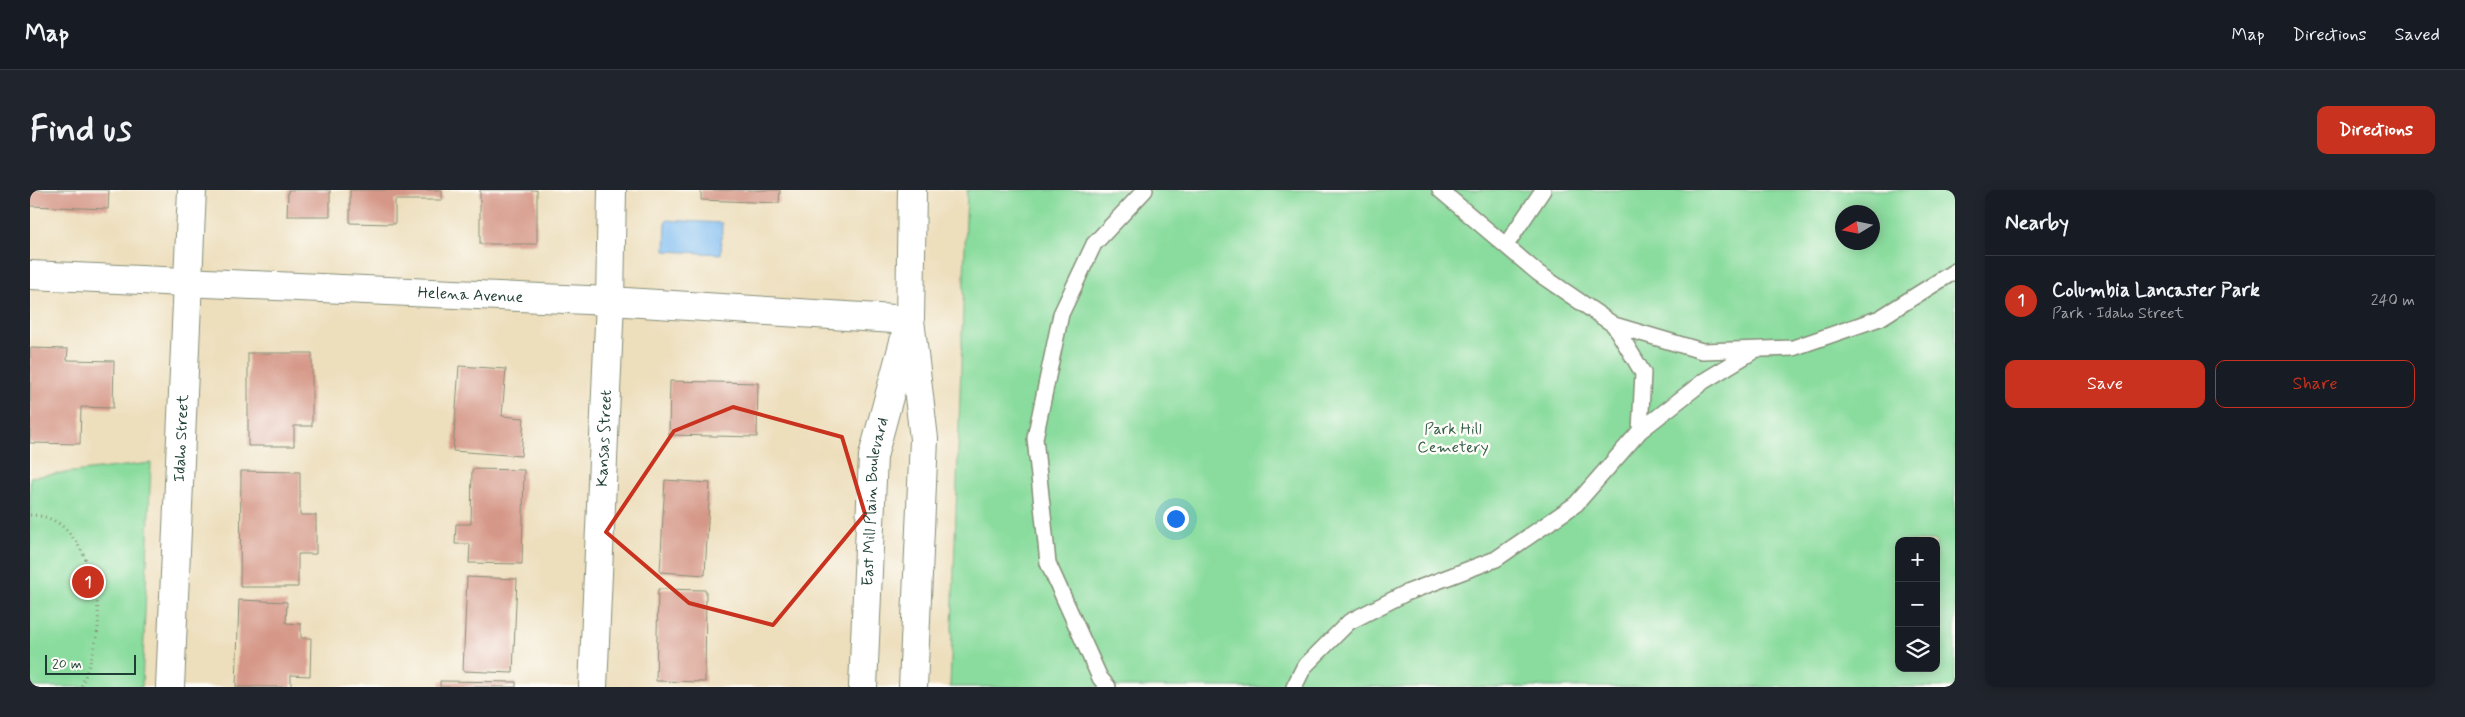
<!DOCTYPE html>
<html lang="en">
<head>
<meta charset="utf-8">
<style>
	:root { --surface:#171b24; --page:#20242c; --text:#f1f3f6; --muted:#9ea1a6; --line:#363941; --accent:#c8321e }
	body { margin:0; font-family:Mynerve,sans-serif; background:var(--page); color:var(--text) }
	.controls { position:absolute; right:15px; bottom:15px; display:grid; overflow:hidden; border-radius:10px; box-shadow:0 2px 12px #0003 }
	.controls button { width:45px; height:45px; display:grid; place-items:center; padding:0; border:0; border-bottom:1px solid var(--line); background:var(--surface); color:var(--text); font:25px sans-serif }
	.compass { position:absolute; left:1805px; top:15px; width:45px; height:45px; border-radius:50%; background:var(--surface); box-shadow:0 2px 12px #0003; rotate:260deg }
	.scale { position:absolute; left:15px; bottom:12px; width:91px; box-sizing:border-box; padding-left:5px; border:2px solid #1f3d34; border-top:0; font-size:14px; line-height:18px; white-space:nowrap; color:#1f3d34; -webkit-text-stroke:4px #fdfcf7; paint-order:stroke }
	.you { position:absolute; left:1145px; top:328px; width:18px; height:18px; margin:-12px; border:4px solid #fff; border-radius:50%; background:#1a73e8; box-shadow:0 0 0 8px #1a73e833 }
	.badge { display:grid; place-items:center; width:32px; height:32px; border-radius:50%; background:var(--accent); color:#fff; font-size:16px; font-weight:700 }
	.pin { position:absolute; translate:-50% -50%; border:2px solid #fff; box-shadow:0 1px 5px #0006 }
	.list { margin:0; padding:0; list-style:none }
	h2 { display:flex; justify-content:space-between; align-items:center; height:65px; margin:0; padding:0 20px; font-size:21px }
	h2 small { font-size:16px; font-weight:400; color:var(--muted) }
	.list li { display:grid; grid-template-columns:32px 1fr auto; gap:15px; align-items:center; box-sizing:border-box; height:90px; padding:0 20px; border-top:1px solid var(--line) }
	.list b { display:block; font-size:19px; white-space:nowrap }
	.list p { margin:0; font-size:16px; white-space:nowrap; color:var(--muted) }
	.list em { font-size:16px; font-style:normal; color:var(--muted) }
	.actions { display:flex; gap:10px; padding:15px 20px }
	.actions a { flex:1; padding:11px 0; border:1px solid var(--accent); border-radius:10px; text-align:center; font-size:18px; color:var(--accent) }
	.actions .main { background:var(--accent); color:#fff }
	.icon { flex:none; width:28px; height:28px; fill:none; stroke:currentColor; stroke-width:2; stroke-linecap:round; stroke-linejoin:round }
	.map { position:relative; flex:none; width:1925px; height:497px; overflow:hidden; border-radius:10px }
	header { display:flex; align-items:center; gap:30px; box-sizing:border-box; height:70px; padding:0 25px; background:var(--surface); border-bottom:1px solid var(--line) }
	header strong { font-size:24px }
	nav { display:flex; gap:28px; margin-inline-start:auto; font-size:18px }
	.intro { display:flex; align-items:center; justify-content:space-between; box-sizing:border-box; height:120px; padding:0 30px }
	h1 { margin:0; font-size:35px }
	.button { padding:12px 22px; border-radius:10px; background:var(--accent); color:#fff; font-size:18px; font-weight:700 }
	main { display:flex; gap:30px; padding:0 30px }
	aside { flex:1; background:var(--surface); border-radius:10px; box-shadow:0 2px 12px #0003 }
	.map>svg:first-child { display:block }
	.green { fill:#89dc9d; stroke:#548c68; fill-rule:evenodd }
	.water { fill:#7dbbf0; stroke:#4e7c92 }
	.building { fill:#d59787 }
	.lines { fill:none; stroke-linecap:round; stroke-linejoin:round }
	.service-casing { stroke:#868e78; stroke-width:18 }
	.minor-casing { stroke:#868e78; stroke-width:30 }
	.secondary-casing { stroke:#868e78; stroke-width:30 }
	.path { stroke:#868e78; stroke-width:3; stroke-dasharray:1 4; stroke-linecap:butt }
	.service { stroke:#fff; stroke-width:15 }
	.minor { stroke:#fff; stroke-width:28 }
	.secondary { stroke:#fff; stroke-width:28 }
	.marked { fill:none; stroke:#c8321e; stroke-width:4; stroke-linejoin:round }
	.labels { text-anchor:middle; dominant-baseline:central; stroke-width:5; stroke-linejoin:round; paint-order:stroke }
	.street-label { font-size:16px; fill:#1f3d34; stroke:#fdfcf7 }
	.park-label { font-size:16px; fill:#345d49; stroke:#fdfcf7 }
</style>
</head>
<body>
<header>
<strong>Map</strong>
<nav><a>Map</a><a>Directions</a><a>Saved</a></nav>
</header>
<div class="intro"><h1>Find us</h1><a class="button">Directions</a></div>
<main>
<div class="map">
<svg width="1925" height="497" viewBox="0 0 1925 497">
	<rect width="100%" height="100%" fill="#fdfcf7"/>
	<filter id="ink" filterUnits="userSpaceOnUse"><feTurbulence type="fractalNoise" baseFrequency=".02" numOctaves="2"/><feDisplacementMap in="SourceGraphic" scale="10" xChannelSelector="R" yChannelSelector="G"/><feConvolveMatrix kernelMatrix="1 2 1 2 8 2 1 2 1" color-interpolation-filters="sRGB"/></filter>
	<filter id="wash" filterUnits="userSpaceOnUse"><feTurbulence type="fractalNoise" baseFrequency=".0096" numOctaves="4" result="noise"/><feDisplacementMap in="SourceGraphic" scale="20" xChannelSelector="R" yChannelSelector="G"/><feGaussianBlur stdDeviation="1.12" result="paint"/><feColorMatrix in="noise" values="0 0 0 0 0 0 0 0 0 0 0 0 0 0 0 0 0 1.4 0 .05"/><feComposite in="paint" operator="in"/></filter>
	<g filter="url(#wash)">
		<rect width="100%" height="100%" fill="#eddebc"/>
		<path class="green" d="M937,0h988v497h-1005zM1812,22h30v30h-30zM1869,351h37v127h-37z
			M121,273l-9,224h-112v-210z"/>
		<path class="water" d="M636,30l56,3 -1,31 -56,-3z"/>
		<g id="blocks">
			<path class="building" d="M0,0h79l-1,19 -78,-3z
				M258,0h42v26h-43z
				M320,0h92v10h-47v24l-45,-1z
				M450,0h57v54h-57z
				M671,0h79l-1,13 -78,-3z
				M0,158l38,1 -1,11 47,1 -1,47 -32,-1 -1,37 -50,-1z
				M218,163h64v73h-18v20h-46z
				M429,176l47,3 -4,47 22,2 -3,38 -68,-5z
				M640,191l88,2 -1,54 -88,-2z
				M442,279l52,1 -2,94 -53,-1 1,-19h-15l1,-20h15z
				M211,281l59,1v43h16v39h-18v33h-58z
				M635,290l45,3 -5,92 -45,-3z
				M437,387l50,2 -4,94 -50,-2z
				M628,399l48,1 -1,92 -49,-1z
				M209,410l48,2 -1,21 15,1v14h10l-1,38 -19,-1v12h-55z
				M410,491l76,1v5h-76z"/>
		</g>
	</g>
	<g filter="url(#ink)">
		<use href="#blocks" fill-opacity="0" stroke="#868e78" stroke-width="1"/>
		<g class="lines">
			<defs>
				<path id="service" d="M1410,0l98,83 76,52 88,26 91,-3 87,-30 75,-47
					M1476,55l37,-55
					M1584,135l29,48 -3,58
					M1078,497l-8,-9 -52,-115 -13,-125 26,-124 33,-70 51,-54
					M1264,497l10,-20 45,-45 57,-29 90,-34 80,-55 64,-73 64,-50 51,-31"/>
				<g id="minor">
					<path id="s1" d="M0,85l580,26 300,19"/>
					<path id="s2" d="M140,497l22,-497"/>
					<path id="s3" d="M563,497l17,-386 2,-111"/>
				</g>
				<g id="secondary">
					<path d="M882,0l-2,130 14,119 -11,248"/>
					<path id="s4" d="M833,497l10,-231 33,-122"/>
				</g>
			</defs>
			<use href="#service" class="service-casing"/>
			<use href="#minor" class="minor-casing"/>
			<use href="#secondary" class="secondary-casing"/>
			<path class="path" d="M0,325c5,0 11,1 15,2 39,11 56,76 53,111 -3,21 -9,39 -17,59"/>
			<use href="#service" class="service"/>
			<use href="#minor" class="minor"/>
			<use href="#secondary" class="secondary"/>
		</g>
	</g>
	<path class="marked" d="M703,217l109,30 23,77 -92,111 -84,-22 -83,-71 68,-101z"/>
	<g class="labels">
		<g class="street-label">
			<text stroke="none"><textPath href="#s1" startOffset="441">Helena Avenue</textPath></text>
			<text stroke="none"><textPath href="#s2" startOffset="249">Idaho Street</textPath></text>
			<text stroke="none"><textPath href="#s3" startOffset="249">Kansas Street</textPath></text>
			<text stroke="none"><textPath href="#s4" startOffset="186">East Mill Plain Boulevard</textPath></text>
		</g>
		<g class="park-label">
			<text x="1423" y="239">Park Hill<tspan x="1423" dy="18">Cemetery</tspan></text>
		</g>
	</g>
</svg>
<div class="controls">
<button>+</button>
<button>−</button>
<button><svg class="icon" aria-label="layers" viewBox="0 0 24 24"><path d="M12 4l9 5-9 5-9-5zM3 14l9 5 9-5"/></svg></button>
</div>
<svg class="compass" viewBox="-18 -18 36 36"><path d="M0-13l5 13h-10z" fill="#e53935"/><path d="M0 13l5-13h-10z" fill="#9ea1a6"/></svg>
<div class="scale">20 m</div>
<div class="you"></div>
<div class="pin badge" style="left:58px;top:392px">1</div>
</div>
<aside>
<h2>Nearby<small></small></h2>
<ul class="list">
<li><span class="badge">1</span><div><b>Columbia Lancaster Park</b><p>Park · Idaho Street</p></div><em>240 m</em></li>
</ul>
<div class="actions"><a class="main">Save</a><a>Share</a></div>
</aside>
</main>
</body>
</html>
